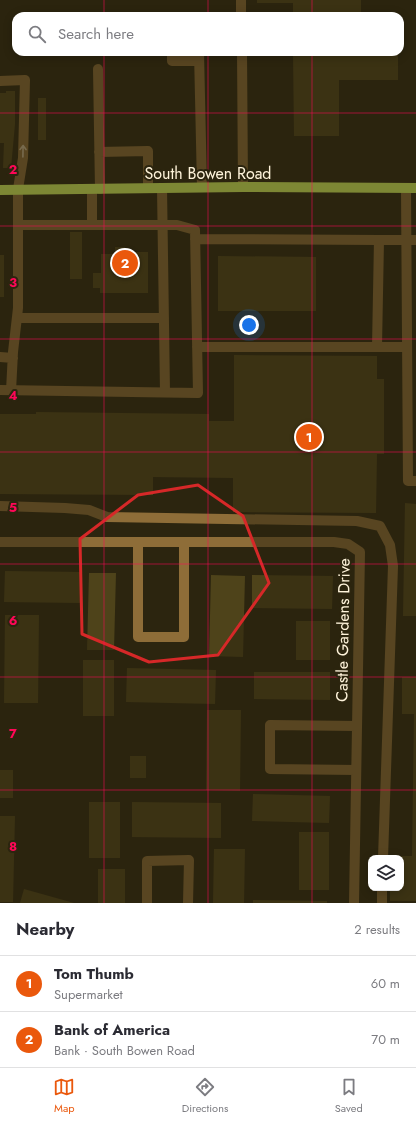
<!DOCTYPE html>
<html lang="en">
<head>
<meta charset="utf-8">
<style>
	:root { --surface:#fff; --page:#f2f2f3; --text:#2b2b33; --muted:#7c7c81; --line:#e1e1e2; --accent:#ea580c }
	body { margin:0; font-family:Jost,sans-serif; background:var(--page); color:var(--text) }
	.controls { position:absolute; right:12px; bottom:12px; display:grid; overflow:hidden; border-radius:8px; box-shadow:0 2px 10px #0003 }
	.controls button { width:36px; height:36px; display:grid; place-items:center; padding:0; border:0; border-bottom:1px solid var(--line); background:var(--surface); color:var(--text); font:20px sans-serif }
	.you { position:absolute; left:249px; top:325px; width:14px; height:14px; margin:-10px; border:3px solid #fff; border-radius:50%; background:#1a73e8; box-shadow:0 0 0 6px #1a73e833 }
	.badge { display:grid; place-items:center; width:26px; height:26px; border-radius:50%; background:var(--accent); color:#fff; font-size:13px; font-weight:700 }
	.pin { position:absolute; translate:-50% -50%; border:2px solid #fff; box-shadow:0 1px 4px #0006 }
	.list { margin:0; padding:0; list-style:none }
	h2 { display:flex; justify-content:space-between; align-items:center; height:52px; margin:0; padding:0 16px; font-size:17px }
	h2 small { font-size:13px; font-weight:400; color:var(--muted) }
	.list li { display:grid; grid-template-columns:26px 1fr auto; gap:12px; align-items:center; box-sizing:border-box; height:56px; padding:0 16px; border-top:1px solid var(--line) }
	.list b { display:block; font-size:15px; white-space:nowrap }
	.list p { margin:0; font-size:13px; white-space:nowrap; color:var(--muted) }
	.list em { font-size:13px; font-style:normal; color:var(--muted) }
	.icon { flex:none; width:22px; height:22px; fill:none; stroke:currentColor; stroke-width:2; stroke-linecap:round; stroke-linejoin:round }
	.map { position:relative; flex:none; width:416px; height:903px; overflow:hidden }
	.search { position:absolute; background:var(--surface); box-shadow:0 2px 10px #0003; left:12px; right:12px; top:12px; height:44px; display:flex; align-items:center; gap:10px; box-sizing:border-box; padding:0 14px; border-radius:12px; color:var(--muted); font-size:15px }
	.sheet { height:164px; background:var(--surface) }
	nav { display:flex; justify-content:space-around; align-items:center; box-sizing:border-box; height:56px; border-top:1px solid var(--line); background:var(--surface); font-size:11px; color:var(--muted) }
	nav a { display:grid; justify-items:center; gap:2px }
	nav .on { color:var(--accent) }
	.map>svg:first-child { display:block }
	.building { fill:#4e431a }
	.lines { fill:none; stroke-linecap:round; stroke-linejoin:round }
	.minor { stroke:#8e6d38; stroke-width:10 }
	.major { stroke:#dfff62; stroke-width:10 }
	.oneway { stroke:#d2be9a }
	.marked { fill:none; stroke:#d62828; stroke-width:3; stroke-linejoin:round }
	.grid { fill:none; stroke:#ff0757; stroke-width:1; stroke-opacity:0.55 }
	.labels { text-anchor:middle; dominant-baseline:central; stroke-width:4; stroke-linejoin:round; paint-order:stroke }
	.street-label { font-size:16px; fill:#fff4db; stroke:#2c250f }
	.grid-label { font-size:13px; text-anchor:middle; font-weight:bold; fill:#ff0757; stroke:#2c250f; stroke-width:4; stroke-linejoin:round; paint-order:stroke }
</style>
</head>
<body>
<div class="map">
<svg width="416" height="903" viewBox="0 0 416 903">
	<rect width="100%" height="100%" fill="#2c250f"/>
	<path class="building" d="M257,0h104v16h-68v-13h-36z
		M293,52h105v28h-59v56h-45z
		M6,91h9v33l-4,44h-8l1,-25h-4v-50h6z
		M38,98h8v42h-8z
		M70,232h12v47h-12z
		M115,247h10v5h23v41h-48v-5h-7v-15h8v-19h14z
		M0,255h4v42h-4z
		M218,256l98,1v54h-98z
		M234,355l143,1v23h7v75h-7l-1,59 -143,-1v-34l-80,-1v18l-153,-1v-80h36v-2l173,2v7h25z
		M405,503l11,1v112h-13z
		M5,571l76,1 -1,31 -76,-1z
		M89,573h27l-2,77h-27z
		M211,575l34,1 -2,81 -34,-1z
		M252,575l81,1 -1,33 -80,-1z
		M5,615h34l-1,88h-34z
		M296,621h34v39h-34z
		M83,660h31v56h-31z
		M127,668l89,2 -1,34 -89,-2z
		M254,672h76v28l-76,-1z
		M402,677h14v224h-26v-13h11v-30h-11v-2h22l2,-142h-12z
		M207,710h34l-1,81 -34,-1z
		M130,756h16v22h-16z
		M0,770h13v28h-13z
		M253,794l77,2 -1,27 -77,-2z
		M89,802h31v56h-31z
		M132,802l89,1v35l-89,-1z
		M0,816h15l-2,86h-13z
		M299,832h30v58h-30z
		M214,849h31l-1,54h-31z
		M98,869h27v34h-27z
		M24,889l50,14h-54z
		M253,900l74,1v2h-74z"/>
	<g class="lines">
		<path class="minor" d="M241,0v16
			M172,52v9h27
			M199,52l3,135
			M242,52l1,135
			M98,69l2,120
			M0,81l25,-1 -2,78 -5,31v36h159l18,5 3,163 -198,-3
			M99,152l49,-1v37
			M162,188l3,204
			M406,188l2,293h8
			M92,225v-36
			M195,239l184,1
			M17,318h147
			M197,347h210
			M377,347l2,-107h37
			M0,357l13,1
			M11,391l2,-39 5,-44v-83
			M0,506l65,2 24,2 18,7 250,4 23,5 10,19 3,21 -10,292
			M0,542h334l14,2 12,8 -6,351
			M138,543v94h46v-94
			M356,770l-86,-1v-44l87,1
			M147,903v-42l42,-1 -1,43
			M382,903v-15"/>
		<path class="major" d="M0,190l243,-3 173,1"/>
	</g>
	<defs><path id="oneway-shaft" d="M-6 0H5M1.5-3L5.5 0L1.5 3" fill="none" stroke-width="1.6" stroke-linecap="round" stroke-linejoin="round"/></defs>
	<use class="oneway" href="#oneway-shaft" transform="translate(23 151) rotate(-89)"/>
	<path d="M0 0H416V903H0ZM198,485l45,31 26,67 -51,72 -69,7 -67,-28 -2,-95 58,-44z" fill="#2c250f" fill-opacity=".55" fill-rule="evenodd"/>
	<path class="marked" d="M198,485l45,31 26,67 -51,72 -69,7 -67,-28 -2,-95 58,-44z"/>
	<path class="grid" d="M104,0v16M208,0v16M312,0v16M104,52v851M208,52v851M312,52v851M0,113h416M0,226h416M0,339h416M0,452h416M0,564h416M0,677h416M0,790h416"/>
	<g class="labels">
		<g class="street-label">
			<text x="208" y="173">South Bowen Road</text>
			<text transform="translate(343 630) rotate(-89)">Castle Gardens Drive</text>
		</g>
	</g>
	<g class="grid-label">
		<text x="13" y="174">2</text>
		<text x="13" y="287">3</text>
		<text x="13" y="400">4</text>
		<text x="13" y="512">5</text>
		<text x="13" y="625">6</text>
		<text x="13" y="738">7</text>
		<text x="13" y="851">8</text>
	</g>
</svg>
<div class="controls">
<button><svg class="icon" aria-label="layers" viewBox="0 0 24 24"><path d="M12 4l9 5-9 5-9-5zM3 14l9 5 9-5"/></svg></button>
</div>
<div class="you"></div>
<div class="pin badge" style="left:309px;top:437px">1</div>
<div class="pin badge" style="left:125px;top:263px">2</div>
<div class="search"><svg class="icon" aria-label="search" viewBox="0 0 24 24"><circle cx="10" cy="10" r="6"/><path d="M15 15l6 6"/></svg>Search here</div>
</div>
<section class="sheet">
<h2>Nearby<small>2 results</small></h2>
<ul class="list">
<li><span class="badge">1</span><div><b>Tom Thumb</b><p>Supermarket</p></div><em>60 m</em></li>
<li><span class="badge">2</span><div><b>Bank of America</b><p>Bank · South Bowen Road</p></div><em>70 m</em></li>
</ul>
</section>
<nav>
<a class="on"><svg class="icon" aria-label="map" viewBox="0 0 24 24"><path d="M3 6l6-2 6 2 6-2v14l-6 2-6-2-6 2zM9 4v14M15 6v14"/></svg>Map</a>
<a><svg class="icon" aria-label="directions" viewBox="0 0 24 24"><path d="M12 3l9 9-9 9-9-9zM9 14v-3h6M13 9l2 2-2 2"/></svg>Directions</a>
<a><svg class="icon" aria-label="saved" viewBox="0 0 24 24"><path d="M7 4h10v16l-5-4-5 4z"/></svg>Saved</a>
</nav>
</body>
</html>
